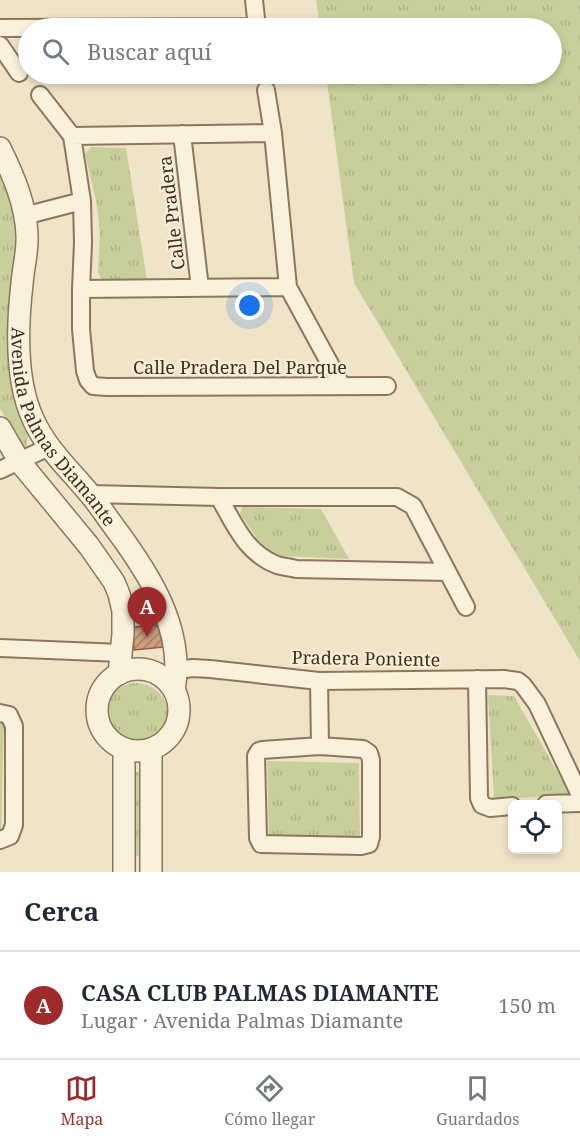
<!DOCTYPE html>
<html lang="es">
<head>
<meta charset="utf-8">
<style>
	:root { --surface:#fff; --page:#f2f2f3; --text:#1f2937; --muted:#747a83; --line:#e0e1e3; --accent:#9e2a2b }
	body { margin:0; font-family:"Noto Serif",serif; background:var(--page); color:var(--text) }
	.controls { position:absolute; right:18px; bottom:18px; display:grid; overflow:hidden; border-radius:9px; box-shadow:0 3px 9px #0003 }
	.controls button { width:54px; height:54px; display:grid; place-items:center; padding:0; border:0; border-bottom:2px solid var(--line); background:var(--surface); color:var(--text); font:30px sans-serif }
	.you { position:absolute; left:250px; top:306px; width:21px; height:21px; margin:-15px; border:4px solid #fff; border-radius:50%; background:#1a73e8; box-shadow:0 0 0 9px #1a73e833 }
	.badge { display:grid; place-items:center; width:39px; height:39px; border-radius:50%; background:var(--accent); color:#fff; font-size:20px; font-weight:700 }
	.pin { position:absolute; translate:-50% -50px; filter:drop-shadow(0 2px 3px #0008) }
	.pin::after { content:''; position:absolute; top:32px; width:21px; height:18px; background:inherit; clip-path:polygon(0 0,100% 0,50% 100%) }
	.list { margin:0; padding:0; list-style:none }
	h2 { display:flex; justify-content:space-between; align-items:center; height:78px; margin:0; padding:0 24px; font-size:26px }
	h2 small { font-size:20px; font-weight:400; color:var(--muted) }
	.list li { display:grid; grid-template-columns:39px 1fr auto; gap:18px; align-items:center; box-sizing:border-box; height:108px; padding:0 24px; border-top:2px solid var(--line) }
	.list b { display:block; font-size:22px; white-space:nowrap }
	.list p { margin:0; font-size:20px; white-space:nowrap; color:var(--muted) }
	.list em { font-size:20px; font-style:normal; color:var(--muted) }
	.icon { flex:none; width:33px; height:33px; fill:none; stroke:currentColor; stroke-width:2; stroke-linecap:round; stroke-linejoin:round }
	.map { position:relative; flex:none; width:580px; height:872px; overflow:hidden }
	.search { position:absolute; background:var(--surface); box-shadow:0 3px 9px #0003; left:18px; right:18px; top:18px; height:66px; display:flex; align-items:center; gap:15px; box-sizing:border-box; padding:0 21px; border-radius:33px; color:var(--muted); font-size:22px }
	.sheet { height:186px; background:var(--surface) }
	nav { display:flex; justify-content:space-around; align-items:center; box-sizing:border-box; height:84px; border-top:2px solid var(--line); background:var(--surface); font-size:16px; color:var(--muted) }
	nav a { display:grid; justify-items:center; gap:3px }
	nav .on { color:var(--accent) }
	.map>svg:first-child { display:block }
	.grass { fill:url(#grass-tufts) }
	.building { fill:url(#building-hatch); stroke:#8d5f41; stroke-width:1.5 }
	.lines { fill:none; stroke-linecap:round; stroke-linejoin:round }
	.minor-casing { stroke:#8d765c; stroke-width:20 }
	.tertiary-casing { stroke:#8d765c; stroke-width:24 }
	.minor { stroke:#faf1dc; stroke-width:16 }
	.tertiary { stroke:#faf1dc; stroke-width:21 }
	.labels { text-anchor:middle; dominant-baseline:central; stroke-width:4.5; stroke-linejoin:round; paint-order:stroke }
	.street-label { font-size:18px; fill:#3d2e20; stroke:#f7eed8 }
</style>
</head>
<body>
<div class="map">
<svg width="580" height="872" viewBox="0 0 580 872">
	<defs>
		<pattern id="grass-tufts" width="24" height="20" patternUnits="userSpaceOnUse" patternTransform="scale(1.5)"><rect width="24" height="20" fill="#c9cf9b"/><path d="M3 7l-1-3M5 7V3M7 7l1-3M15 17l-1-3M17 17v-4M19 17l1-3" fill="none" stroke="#aeb285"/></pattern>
		<pattern id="building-hatch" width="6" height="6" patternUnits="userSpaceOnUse" patternTransform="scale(1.5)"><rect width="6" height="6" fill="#cf9f7d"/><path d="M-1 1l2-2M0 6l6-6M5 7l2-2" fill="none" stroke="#a98266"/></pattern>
	</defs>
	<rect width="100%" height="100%" fill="#f0e4c8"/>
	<path class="grass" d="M316,0h264v661l-226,-378 -28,-209h226v-46h-232z
		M91,147l35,1 21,132 -45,1 -4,-9 2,-37 -3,-30 -12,-51z
		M0,171l13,36 4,32v10l-6,36 -3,49 3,47 7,28 10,26 -2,14 -10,-11 -16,-30z
		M242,507l79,2 28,50 -68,-3 -14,-8 -11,-11 -16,-23z
		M104 715a32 32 0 1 1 64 0a32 32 0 1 1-64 0Z
		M488,695l26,1 56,98 -76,6z
		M0,721h4l-3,117h-1z
		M267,761l92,2 1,76 -91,2z
		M135,771l5,2v2l3,83 -4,-2h-7v-83z"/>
	<path class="building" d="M158,625l5,22 -29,3 -1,-23z"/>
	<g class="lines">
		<defs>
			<path id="minor" d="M254,0l3,28
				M0,28l257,-1
				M0,45l19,28
				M266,90l7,43 15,154 54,99
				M40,95l32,41 10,65 1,42 -2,46v40l4,42 3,9 5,6 14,1 280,-1
				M182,134l18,154
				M72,136l201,-3
				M24,216l58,-15
				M81,289l207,-2
				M0,470l49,-23
				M90,494l129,3h178l16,9 53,101
				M219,497c15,27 27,56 58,68 6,2 13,2 19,4l151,3
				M0,648l121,5
				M177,670l16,-2 17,1 109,12 185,-2 14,2 5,4 14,19 43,91
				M477,679l2,119 3,7 8,3 22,-2
				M319,681l1,65
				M0,713l9,2 5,11v99l-4,11 -10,4
				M320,746l43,3 6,4 2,7v77l-2,7 -8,2 -100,-2 -3,-6 -2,-82 3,-5 3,-1z
				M546,804l34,-1"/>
			<g id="tertiary">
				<path id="s1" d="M0,148c13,27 26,56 27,87 1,16 -4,33 -5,49 -5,43 -7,96 11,135 13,29 35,49 55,73 10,11 18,24 27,36 35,47 70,102 59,162"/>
				<path d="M0,428l19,33 70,85 25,36 5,12 4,17v23l-4,40"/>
				<circle cx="138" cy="710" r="41"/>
				<path d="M124,749v123"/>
				<path d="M151,749v122"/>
			</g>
		</defs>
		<use href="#minor" class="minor-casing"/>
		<use href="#tertiary" class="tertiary-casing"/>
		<use href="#minor" class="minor"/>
		<use href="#tertiary" class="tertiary"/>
	</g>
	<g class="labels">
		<g class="street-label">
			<text transform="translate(171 213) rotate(-97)">Calle Pradera</text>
			<text x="240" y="367">Calle Pradera Del Parque</text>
			<text stroke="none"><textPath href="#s1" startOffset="297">Avenida Palmas Diamante</textPath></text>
			<text transform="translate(366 658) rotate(1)">Pradera Poniente</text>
		</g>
	</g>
</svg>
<div class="controls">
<button><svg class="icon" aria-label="locate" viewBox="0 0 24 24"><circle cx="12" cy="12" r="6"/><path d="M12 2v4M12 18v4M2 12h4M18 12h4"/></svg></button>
</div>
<div class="you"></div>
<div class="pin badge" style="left:147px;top:637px">A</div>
<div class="search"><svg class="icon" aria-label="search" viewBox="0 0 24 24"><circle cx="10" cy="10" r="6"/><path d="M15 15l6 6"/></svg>Buscar aquí</div>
</div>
<section class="sheet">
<h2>Cerca<small></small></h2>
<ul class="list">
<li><span class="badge">A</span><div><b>CASA CLUB PALMAS DIAMANTE</b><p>Lugar · Avenida Palmas Diamante</p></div><em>150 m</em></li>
</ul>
</section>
<nav>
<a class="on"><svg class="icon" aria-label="map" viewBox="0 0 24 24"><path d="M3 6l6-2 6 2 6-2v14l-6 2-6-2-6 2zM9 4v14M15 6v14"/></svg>Mapa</a>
<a><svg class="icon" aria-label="directions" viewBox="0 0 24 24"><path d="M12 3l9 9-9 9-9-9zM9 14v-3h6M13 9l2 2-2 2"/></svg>Cómo llegar</a>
<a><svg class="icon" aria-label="saved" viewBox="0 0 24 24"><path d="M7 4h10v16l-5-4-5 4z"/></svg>Guardados</a>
</nav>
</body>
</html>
